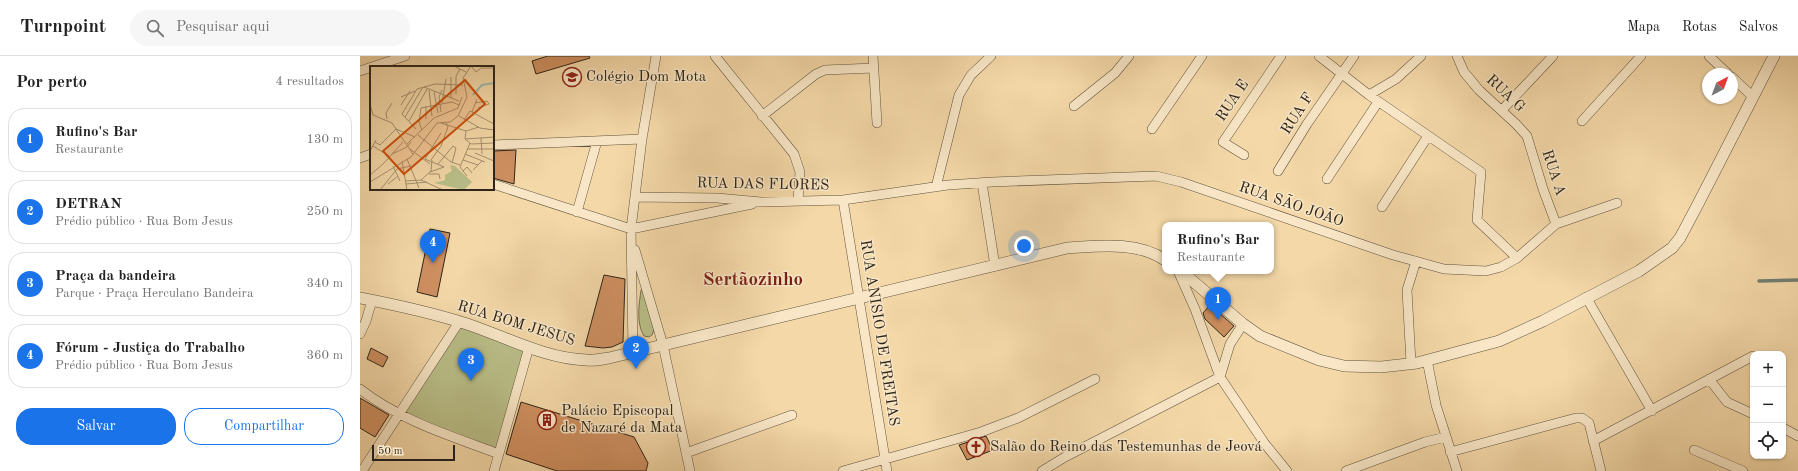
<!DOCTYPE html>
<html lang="pt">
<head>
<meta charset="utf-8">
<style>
	:root { --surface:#fff; --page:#f6f6f6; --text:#222; --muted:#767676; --line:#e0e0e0; --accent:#1a73e8 }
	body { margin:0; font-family:"Old Standard TT",serif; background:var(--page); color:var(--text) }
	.controls { position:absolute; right:12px; bottom:12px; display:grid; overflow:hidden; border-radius:8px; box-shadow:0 1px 3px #0004 }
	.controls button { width:36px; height:36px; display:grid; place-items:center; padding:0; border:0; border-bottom:1px solid var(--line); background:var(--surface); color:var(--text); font:20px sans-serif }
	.compass { position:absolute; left:1342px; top:12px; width:36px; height:36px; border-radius:50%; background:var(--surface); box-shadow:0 1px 3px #0004; rotate:41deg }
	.scale { position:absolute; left:12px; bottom:10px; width:83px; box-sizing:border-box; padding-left:4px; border:2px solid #2e251a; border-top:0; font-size:11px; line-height:14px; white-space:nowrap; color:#2e251a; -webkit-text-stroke:3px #f8e6c6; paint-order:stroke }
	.you { position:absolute; left:664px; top:190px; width:14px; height:14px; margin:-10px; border:3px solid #fff; border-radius:50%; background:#1a73e8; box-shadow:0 0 0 6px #1a73e833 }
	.badge { display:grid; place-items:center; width:26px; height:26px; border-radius:50%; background:var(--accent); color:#fff; font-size:13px; font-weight:700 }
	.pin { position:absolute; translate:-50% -33px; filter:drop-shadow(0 1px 2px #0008) }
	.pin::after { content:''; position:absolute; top:21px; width:14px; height:12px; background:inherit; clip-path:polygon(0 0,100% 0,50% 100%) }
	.popup { position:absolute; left:802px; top:166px; width:112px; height:52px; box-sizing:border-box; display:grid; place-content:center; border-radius:8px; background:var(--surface); filter:drop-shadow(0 1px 3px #0005); font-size:13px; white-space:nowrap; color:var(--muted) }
	.popup b { font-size:15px; color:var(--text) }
	.popup::after { content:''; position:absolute; left:50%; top:100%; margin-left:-8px; border:8px solid transparent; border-top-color:var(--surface) }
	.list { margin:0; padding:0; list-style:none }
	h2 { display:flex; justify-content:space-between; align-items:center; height:52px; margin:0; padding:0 16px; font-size:17px }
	h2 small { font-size:13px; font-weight:400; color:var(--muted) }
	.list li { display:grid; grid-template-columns:26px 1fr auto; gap:12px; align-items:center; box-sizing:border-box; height:64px; margin:0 8px 8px; padding:0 8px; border:1px solid var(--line); border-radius:16px }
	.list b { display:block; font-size:15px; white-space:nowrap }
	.list p { margin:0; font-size:13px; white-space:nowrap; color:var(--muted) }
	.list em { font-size:13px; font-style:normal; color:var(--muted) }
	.actions { display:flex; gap:8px; padding:12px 16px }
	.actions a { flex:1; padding:9px 0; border:1px solid var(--accent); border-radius:16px; text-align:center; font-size:14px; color:var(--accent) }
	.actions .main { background:var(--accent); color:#fff }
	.icon { flex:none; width:22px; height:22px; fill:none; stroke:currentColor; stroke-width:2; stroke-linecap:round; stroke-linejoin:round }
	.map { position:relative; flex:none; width:1438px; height:415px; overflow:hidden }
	header { display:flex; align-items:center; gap:24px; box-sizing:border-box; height:56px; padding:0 20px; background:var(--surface); border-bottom:1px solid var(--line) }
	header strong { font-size:19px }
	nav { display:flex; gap:22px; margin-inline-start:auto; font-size:14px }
	.search { width:280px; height:36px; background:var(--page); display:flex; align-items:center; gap:10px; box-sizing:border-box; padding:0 14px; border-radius:22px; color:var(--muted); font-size:15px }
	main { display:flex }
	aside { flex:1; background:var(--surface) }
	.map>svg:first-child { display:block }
	.green { fill:#babf89; stroke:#747252 }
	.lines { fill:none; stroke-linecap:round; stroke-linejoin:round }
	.stream { stroke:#717e73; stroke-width:3.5 }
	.building { fill:#cf9061; stroke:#2e251a }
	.minor-casing { stroke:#60523e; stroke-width:10 }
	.tertiary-casing { stroke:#60523e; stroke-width:12 }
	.minor { stroke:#f8e6c6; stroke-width:9 }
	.tertiary { stroke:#f8e6c6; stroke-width:11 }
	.labels { text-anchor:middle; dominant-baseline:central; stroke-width:3; stroke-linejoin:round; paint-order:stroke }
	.poi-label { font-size:15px; fill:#2e251a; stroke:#f8e6c6; text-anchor:start }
	.street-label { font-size:15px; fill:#2e251a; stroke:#f8e6c6 }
	.district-label { font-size:19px; font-weight:bold; fill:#7a1f14; stroke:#f8e6c6 }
	.inset-river { fill:none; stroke:#9db9af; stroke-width:2 }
	.inset-road { fill:none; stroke:#a5906f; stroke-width:1 }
	.view { fill:#cc510e; fill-opacity:0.15; stroke:#cc510e; stroke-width:2 }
	.inset-edge { fill:none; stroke:#2e251a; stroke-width:2 }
</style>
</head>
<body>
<header>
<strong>Turnpoint</strong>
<div class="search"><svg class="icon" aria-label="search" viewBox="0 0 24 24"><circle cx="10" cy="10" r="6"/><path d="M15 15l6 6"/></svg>Pesquisar aqui</div>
<nav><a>Mapa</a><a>Rotas</a><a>Salvos</a></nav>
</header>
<main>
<aside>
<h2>Por perto<small>4 resultados</small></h2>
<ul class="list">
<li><span class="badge">1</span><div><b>Rufino's Bar</b><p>Restaurante</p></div><em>130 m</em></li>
<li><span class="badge">2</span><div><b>DETRAN</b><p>Prédio público · Rua Bom Jesus</p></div><em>250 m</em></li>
<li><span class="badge">3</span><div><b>Praça da bandeira</b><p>Parque · Praça Herculano Bandeira</p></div><em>340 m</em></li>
<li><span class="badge">4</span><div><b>Fórum - Justiça do Trabalho</b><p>Prédio público · Rua Bom Jesus</p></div><em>360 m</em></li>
</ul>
<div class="actions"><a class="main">Salvar</a><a>Compartilhar</a></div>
</aside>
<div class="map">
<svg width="1438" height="415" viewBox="0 0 1438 415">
	<rect width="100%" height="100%" fill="#f4d8a8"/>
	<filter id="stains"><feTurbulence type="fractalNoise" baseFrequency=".005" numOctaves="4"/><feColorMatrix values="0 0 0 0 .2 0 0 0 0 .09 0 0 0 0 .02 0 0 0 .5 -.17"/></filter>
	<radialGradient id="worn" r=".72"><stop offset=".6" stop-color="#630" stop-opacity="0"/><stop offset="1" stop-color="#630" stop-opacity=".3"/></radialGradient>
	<path class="green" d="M281,234h3l10,40 -2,5 -3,2 -5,-1c-8,-13 -5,-31 -3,-46z
		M99,266l70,25 -30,107 -99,-39z"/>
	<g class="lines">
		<path class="stream" d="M1399,225l39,-1"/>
	</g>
	<path class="building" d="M188,0h41l1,2 -54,16 -4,-13z
		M156,94l-2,34 -21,-6v-27z
		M70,173l20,4 -13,64 -20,-5z
		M244,219l21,4 -2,63 -11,5 -9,1 -18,-2z
		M850,249l24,21 -10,11 -19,-18 -2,-6z
		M11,292l17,9 -5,10 -16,-8z
		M0,342l29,17 -14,22 -15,-9z
		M161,346l113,35 14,26 -2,8h-89l-51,-17z
		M626,380l7,14 -26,10 -8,-15z"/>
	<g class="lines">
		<defs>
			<path id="minor" d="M355,0l79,98 6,18 -2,28
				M513,0l4,67
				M959,0l50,39 112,77 -4,48 40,38
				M1097,0l7,16 15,18 37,34 11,12 16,53 13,35
				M1349,0l19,18
				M0,15l45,-15
				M1372,21l21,20
				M1009,39l27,-16 25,-23
				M714,50l41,-33 14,-17
				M1142,54l51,-54
				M402,60l54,-42 9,-4 49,-2
				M1222,65l59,-65
				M792,73l50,-73
				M133,89l149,-6
				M884,99l-21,-13 58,-86
				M0,102l11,-4
				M918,115l29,-47 47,-68
				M967,123l51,-77
				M622,127l13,83
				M133,128l138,45 121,-25
				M576,131l23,-92 12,-20 20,-19
				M275,141l82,1 44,4 82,-2 105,-15 44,-3 164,-6 25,6 212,73 51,14 42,2 15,-4 16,-9 39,-34 61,-21
				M483,144l44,271
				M1022,151l46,-71
				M217,156l20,-71
				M275,194l28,95 27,126
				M818,215l17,38 25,68 45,67 22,27
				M1226,241l66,114
				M0,278l6,-13 6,-21
				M273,296l-2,-123 11,-90 14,-83
				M1067,304l9,45 21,66
				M1051,307l-4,-73 9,-29
				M1349,323l18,23 26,12
				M0,333c41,32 91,47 139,65
				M1423,372l15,8
				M1233,385l160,-85
				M1334,394l49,21
				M1090,396l126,-34h6l7,5 12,48
				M326,397l106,-38
				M2,415l97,-149
				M134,415l35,-124
				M483,415l138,-39 37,-14 77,-39
				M682,415l23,-14 155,-80 10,-33 13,-20
				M986,415l79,-29 21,-5"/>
			<path id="tertiary" d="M821,215l62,53 17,12 59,24 25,6 37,1 36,-4 82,-22 44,-20 96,-50 33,-23 8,-10 18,-34 76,-148
				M0,242c36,7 72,15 107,26 39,13 79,35 120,36 7,1 15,-1 22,-2l458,-110c32,-2 70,-7 98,12"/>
		</defs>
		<use href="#minor" class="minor-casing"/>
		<use href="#tertiary" class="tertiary-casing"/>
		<use href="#minor" class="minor"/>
		<use href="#tertiary" class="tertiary"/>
	</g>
	<defs>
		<symbol id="school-ring" viewBox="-11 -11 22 22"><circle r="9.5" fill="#f8e6c6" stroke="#8f2418" stroke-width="1.5"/><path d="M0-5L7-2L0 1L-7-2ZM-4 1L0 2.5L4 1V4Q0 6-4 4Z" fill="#8f2418"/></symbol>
		<symbol id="building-ring" viewBox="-11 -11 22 22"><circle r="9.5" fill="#f8e6c6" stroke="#8f2418" stroke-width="1.5"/><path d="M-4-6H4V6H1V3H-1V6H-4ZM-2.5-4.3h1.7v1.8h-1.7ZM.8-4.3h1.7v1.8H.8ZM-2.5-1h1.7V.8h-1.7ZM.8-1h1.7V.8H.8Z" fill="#8f2418"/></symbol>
		<symbol id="church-ring" viewBox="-11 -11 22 22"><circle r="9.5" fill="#f8e6c6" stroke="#8f2418" stroke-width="1.5"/><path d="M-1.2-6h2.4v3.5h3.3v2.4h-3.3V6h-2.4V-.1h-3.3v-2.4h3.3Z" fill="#8f2418"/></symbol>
	</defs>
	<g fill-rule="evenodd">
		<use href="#school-ring" x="201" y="10" width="22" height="22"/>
		<use href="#building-ring" x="176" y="353" width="22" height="22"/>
		<use href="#church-ring" x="605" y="380" width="22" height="22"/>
	</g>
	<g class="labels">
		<g class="poi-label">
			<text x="226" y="21">Colégio Dom Mota</text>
			<text x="201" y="355">Palácio Episcopal<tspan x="201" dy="17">de Nazaré da Mata</tspan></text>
			<text x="630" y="391">Salão do Reino das Testemunhas de Jeová</text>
		</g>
		<g class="street-label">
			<text transform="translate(1145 38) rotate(43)">RUA G</text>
			<text transform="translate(873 45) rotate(-56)">RUA E</text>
			<text transform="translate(938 58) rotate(-57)">RUA F</text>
			<text transform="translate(1193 117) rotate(72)">RUA A</text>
			<text transform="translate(403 129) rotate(1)">RUA DAS FLORES</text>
			<text transform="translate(931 149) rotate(19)">RUA SÃO JOÃO</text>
			<text transform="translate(156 268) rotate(17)">RUA BOM JESUS</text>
			<text transform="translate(519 277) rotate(81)">RUA ANISIO DE FREITAS</text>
		</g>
		<g class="district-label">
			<text x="393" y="224">Sertãozinho</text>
		</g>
	</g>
	<g transform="translate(10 10)">
		<rect width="124" height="124" fill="#f4d8a8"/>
		<path d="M80,99l5,1 17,16 -8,8 -30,-7 11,-3v-5l7,-4z" fill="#babf89"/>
		<path class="inset-river" d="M103,29l9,-10 12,-2"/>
		<path class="inset-road" d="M84,0l12,6M101,0l5,6 5,-4h13M54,21l35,14M59,24l3,26M64,26l4,21M86,28v-18l4,-7M31,31l14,-6M81,32v-21M72,37l4,-24M105,37l12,-2 2,3 -11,4M0,38l3,11 19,8 21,31M31,39l9,-14M56,40v13M51,42l31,-6 7,3M51,42l-2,14 3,8M71,46l-2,-15 3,-7M102,46l5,-13M89,50l21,12 14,2M35,51l18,-30M17,53l-1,-6 6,-10M94,54l6,-9 24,13M39,55l18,-32M71,57l25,8 13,-4M46,63l-14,-15 15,-25 18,-5 28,1M96,65l-1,8 6,5 23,-1M48,69l33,27 9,3M111,72l1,16M95,73l29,-2M5,76l5,3 16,-16 19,8M36,79l28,-27 24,-10 4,-11M3,80l16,10M40,83l20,15M97,83h27M0,85l6,-11M105,87l19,8M22,88l15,-7 4,-5M95,88l20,8M37,93l12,29M55,93l16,-26M55,93l19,8M61,94l10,-14 7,-19 -2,-4M93,94l15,5M32,95l5,29M68,98l15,-18 3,2 -4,15M23,100l7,15M27,103l14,-3M103,104l9,-9M93,105l4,-4 5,6M60,106l14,-5M59,108h10l1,5M0,109l13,-11 20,-22M97,110l-7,-9 10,-24M51,114l10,-9 1,-11M35,115l16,-1 22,10M0,116l41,-25 26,-34 13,-1 8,-6 9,-19 -4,-19 8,-12M18,118l10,-8M36,118l21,-2M10,124l17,-21"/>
		<path class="view" d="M95,14l20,24 -81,70 -21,-23z"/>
		<rect width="124" height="124" class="inset-edge"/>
	</g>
	<rect width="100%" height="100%" filter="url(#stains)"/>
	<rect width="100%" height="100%" fill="url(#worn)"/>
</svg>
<div class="controls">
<button>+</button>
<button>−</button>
<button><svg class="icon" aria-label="locate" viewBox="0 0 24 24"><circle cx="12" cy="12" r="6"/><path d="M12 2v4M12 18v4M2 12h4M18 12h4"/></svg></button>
</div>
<svg class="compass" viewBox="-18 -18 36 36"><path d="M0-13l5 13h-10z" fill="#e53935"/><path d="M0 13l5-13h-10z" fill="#767676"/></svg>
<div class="scale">50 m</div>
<div class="you"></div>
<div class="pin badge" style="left:858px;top:264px">1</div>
<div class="popup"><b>Rufino's Bar</b>Restaurante</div>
<div class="pin badge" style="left:276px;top:313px">2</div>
<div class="pin badge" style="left:111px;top:325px">3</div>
<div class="pin badge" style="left:73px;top:207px">4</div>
</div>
</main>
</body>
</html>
